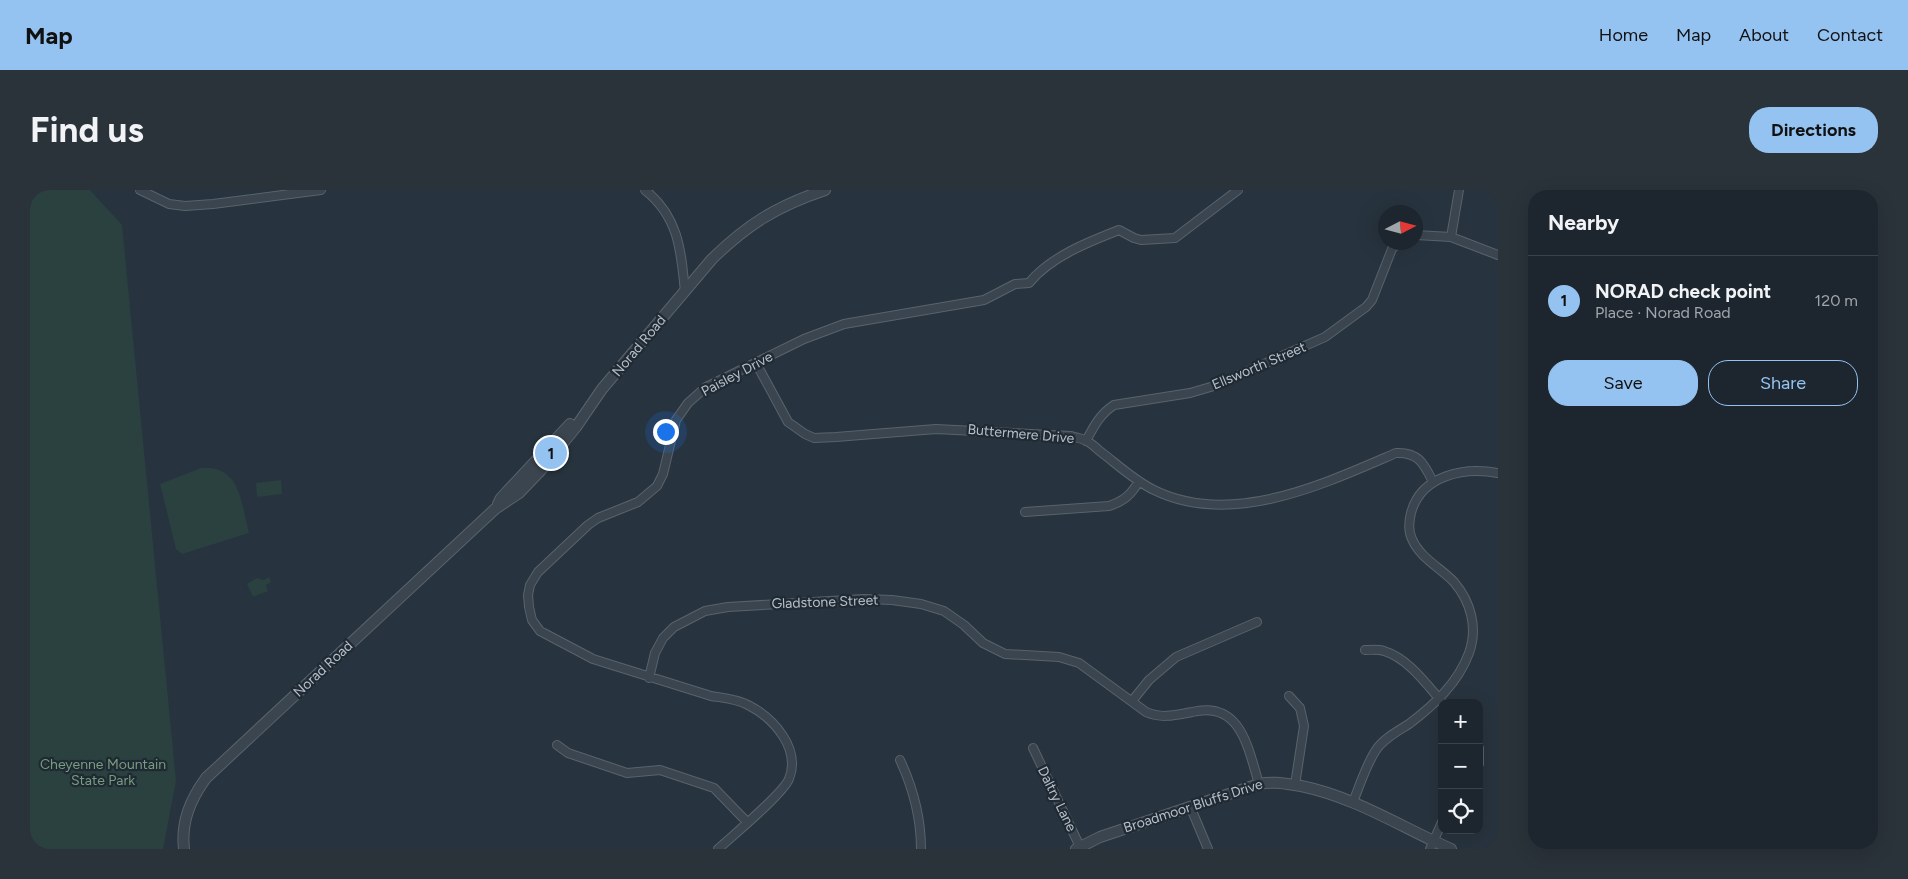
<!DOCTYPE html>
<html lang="en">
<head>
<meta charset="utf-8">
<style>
	:root { --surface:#1d262e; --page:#2a323a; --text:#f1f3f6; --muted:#a0a5aa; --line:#3b434a; --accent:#94c2f1 }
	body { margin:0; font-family:Figtree,sans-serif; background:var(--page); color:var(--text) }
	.controls { position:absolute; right:15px; bottom:15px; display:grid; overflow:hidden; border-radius:10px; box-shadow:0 5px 20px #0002 }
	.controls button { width:45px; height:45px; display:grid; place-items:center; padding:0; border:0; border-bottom:1px solid var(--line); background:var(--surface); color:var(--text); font:25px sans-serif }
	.compass { position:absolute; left:1348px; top:15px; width:45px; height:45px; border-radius:50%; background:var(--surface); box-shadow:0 5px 20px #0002; rotate:84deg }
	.you { position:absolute; left:635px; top:241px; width:18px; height:18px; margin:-12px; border:4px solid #fff; border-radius:50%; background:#1a73e8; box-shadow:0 0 0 8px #1a73e833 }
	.badge { display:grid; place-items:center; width:32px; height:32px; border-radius:50%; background:var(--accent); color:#111; font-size:16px; font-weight:700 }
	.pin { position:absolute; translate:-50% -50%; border:2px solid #fff; box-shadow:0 1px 5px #0006 }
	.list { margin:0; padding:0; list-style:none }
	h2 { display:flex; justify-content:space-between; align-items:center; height:65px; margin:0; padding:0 20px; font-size:21px }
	h2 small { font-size:16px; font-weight:400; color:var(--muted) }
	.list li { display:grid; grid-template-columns:32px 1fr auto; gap:15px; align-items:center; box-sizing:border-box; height:90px; padding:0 20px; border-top:1px solid var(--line) }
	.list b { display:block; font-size:19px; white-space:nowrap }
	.list p { margin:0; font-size:16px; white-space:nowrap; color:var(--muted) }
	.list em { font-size:16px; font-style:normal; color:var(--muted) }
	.actions { display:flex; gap:10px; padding:15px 20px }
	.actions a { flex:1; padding:11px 0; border:1px solid var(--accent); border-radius:20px; text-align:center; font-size:18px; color:var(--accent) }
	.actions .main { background:var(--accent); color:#111 }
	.icon { flex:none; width:28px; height:28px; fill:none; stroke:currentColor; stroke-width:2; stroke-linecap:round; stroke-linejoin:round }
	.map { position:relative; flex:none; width:1468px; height:659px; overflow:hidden; border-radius:20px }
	header { display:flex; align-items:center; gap:30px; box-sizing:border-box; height:70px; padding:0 25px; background:var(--accent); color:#111 }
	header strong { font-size:24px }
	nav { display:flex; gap:28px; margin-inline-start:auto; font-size:18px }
	.intro { display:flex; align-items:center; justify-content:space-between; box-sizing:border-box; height:120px; padding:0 30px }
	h1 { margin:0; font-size:35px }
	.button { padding:12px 22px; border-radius:20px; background:var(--accent); color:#111; font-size:18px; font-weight:700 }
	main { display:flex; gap:30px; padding:0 30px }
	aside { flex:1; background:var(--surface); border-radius:20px; box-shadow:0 5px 20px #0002 }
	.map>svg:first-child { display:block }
	.green { fill:#2a4140 }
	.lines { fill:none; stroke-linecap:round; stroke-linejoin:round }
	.minor-casing { stroke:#59636c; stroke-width:10 }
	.tertiary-casing { stroke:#59636c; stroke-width:12 }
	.minor { stroke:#3b454f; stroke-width:8 }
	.tertiary { stroke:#3b454f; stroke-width:10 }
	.labels { text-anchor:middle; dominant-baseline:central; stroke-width:4.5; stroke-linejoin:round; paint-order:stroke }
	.street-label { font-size:14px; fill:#b7c0c9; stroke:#202a34 }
	.park-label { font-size:14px; fill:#779d7c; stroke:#202a34 }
</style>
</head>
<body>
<header>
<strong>Map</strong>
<nav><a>Home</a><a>Map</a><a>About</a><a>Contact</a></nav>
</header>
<div class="intro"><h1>Find us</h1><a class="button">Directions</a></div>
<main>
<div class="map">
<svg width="1468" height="659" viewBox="0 0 1468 659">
	<rect width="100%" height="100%" fill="#27333e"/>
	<path class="green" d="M0,0h60l32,35 54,556 -13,68h-133z
		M171,278c40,-3 40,35 48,65l-67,21 -6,-5 -16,-65z
		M251,290l1,14 -25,3 -1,-14z
		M239,387l2,5 -5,3 2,6 -15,6 -6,-13 10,-6 7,2z"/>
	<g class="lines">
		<defs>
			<path id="minor" d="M110,0l29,14 16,2 28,-2 108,-14
				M615,0c34,27 36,61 40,102
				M1386,45l35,2 47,18
				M1421,47l8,-47
				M726,173l32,59 17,12 9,4 22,-1 100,-8 135,7c5,2 11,2 15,5 6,2 11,8 15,11 17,13 34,29 53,38 77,38 170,-6 242,-37 23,-1 28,11 37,29
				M1056,251c8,-15 14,-27 28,-36l76,-12 24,-7 111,-49 41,-30 6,-7 20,-51 7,-7
				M995,322l84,-6c15,-5 22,-11 30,-25
				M1335,460c6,0 13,-1 19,1 24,7 43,34 59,52
				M619,488l6,-25 8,-15 11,-11 31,-16 23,-4 136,-8 28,1 29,4 23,7 20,14 19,18 22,11 54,3 20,6 67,49c16,7 30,3 46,0 49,-12 56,36 67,72
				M1259,506l11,12 4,18 -9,59
				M1102,511l17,-21 27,-23 81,-35
				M527,555l11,8 59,20 33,-3 54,18 33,34
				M1003,558l48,101
				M1449,558v16
				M870,570c13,28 21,58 21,89
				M1323,612c7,-17 13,-37 23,-52 7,-11 22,-19 33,-26 25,-19 49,-41 60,-71 9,-25 2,-51 -15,-71 -13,-14 -34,-24 -42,-43 -4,-8 -3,-18 -1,-26 10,-38 53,-46 87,-40
				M1160,616l18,43
				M688,659c14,-13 64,-54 71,-70 12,-30 -15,-61 -41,-74 -11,-6 -24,-7 -37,-9l-118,-37 -53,-28 -8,-11 -3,-13 -1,-12 2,-10 8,-13 50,-47 10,-7 40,-16 19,-16 6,-12 13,-54 12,-17 18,-16 98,-48 40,-15 140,-24 31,-16 14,-1c21,-26 59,-41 90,-53l15,8 7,2 34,-2 63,-48
				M1400,659l12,-27"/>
			<path id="tertiary" d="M468,314l3,-6 69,-74
				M154,659c-3,-27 6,-49 22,-71l289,-269 24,-16 22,-23 35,-43 26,-38 110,-130c36,-35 65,-53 113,-69
				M1046,659l24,-12 159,-53c15,-3 27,0 42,2 54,11 100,41 150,63"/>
		</defs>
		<use href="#minor" class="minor-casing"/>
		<use href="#tertiary" class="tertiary-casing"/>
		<use href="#minor" class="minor"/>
		<use href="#tertiary" class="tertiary"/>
	</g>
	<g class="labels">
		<g class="street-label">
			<text transform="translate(609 156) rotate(-50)">Norad Road</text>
			<text transform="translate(1229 176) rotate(-23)">Ellsworth Street</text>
			<text transform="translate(707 184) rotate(-28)">Paisley Drive</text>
			<text transform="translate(991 244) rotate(5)">Buttermere Drive</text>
			<text transform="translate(795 412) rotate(-2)">Gladstone Street</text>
			<text transform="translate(293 479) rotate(-43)">Norad Road</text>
			<text transform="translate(1027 609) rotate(64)">Daltry Lane</text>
			<text transform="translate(1163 616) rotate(-18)">Broadmoor Bluffs Drive</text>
		</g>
		<g class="park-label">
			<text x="73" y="574">Cheyenne Mountain<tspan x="73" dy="16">State Park</tspan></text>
		</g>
	</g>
</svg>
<div class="controls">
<button>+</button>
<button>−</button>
<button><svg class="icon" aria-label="locate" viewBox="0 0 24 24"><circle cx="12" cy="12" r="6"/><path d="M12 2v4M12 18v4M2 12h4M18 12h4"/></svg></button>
</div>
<svg class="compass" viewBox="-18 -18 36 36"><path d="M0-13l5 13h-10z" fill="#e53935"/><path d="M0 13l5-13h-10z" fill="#a0a5aa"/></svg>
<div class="you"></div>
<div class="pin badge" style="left:521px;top:263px">1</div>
</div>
<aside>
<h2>Nearby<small></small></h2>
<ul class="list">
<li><span class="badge">1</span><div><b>NORAD check point</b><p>Place · Norad Road</p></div><em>120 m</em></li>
</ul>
<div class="actions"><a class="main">Save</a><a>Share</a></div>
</aside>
</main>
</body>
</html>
